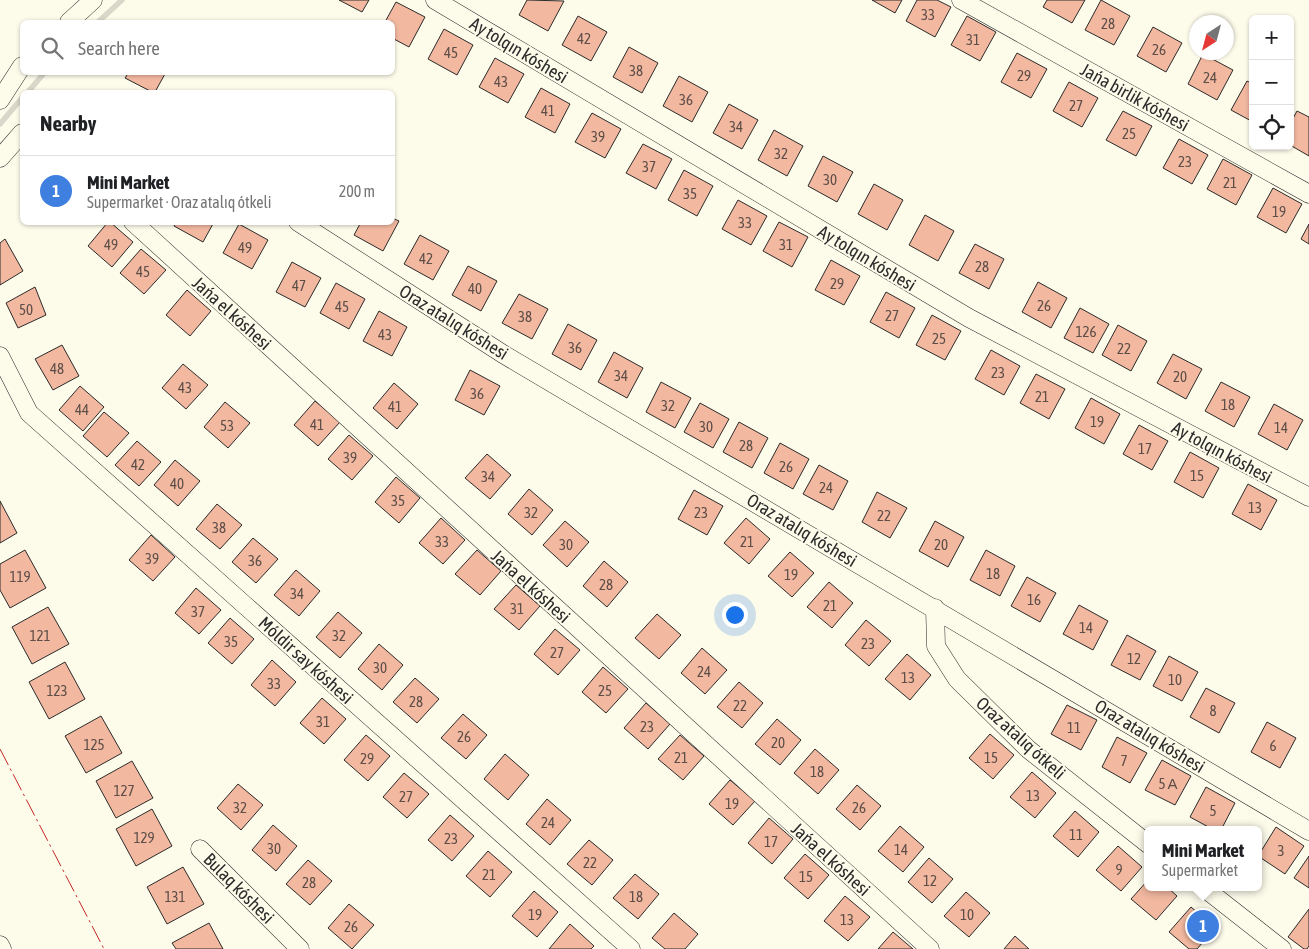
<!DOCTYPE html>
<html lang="en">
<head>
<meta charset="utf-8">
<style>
	:root { --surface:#fff; --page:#f2f2f2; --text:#202124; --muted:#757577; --line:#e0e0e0; --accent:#111827 }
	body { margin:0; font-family:"Asap Condensed",sans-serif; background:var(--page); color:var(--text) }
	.controls { position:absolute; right:15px; top:15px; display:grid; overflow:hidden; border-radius:8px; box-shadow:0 1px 4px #0004 }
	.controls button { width:45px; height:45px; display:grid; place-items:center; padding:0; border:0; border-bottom:1px solid var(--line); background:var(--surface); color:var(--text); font:25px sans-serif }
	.compass { position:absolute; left:1189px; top:15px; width:45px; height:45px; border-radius:50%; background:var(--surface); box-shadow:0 1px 4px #0004; rotate:216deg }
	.you { position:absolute; left:734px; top:614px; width:18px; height:18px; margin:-12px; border:4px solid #fff; border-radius:50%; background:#1a73e8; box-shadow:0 0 0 8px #1a73e833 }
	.badge { display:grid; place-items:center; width:32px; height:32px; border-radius:50%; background:var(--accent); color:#fff; font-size:16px; font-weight:700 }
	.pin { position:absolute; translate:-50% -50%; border:2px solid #fff; box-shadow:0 1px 5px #0006 }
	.popup { position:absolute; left:1144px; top:826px; width:118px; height:65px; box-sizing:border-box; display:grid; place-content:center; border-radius:8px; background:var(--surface); filter:drop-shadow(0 1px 4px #0005); font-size:16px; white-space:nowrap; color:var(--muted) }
	.popup b { font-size:19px; color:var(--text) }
	.popup::after { content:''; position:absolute; left:50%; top:100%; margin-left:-10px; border:10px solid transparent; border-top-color:var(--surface) }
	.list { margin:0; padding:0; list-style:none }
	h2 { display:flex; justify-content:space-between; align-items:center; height:65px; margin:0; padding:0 20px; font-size:21px }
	h2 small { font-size:16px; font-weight:400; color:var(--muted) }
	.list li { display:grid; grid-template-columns:32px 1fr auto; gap:15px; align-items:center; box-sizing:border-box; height:70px; padding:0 20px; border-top:1px solid var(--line) }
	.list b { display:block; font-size:19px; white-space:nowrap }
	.list p { margin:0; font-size:16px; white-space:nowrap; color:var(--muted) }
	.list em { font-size:16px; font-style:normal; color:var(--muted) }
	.icon { flex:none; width:28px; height:28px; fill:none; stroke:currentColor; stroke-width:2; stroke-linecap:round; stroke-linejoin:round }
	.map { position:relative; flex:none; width:1309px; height:949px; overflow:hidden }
	.search { position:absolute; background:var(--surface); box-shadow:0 1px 4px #0004; left:20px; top:20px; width:375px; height:55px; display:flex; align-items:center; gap:12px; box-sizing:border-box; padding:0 18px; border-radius:8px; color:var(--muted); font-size:19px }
	.panel { position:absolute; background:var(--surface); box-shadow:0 1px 4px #0004; left:20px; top:90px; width:375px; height:135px; border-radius:8px }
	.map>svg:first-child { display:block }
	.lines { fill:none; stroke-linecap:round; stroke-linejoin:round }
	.stream { stroke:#d8d7c9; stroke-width:5.5 }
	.building { fill:#f2b8a0; stroke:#2b2b2b }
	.minor-casing { stroke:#2b2b2b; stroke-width:19 }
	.minor { stroke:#fdfbea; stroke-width:18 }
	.power { stroke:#c62828; stroke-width:1; stroke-dasharray:18 4 2.5 4; stroke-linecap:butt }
	.labels { text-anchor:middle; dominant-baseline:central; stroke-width:4; stroke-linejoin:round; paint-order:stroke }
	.number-label { font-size:15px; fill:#5d4e48 }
	.street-label { font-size:18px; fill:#2b2b2b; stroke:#fdfbea }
</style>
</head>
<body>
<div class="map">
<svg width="1309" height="949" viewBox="0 0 1309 949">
	<rect width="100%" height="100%" fill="#fdfbea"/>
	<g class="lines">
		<path class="stream" d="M98,22l24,-22
			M28,92l17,-20
			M0,124l22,-26"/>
	</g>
	<path class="building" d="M339,0h30l-7,12z
		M527,0l37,1 -16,30 -29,-16z
		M872,0h30l-7,13z
		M917,0h20l14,7 -16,30 -29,-16z
		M1047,0h38l-13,23 -29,-16z
		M1101,0l29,16 -16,29 -29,-15z
		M396,2l29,15 -16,30 -17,-9v-16h-7z
		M578,16l29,16 -16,29 -29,-16z
		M967,16l29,16 -16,29 -29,-16z
		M1153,27l29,16 -16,29 -29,-16z
		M444,29l29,16 -16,30 -29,-16z
		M629,47l29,16 -16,30 -29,-16z
		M1017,53l30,16 -16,29 -30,-16z
		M1203,54l30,16 -16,30 -29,-16z
		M495,58l29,16 -16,29 -29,-16z
		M129,72h37l-11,20h-3l-27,-14z
		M679,76l29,16 -16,30 -29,-16z
		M1247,81l6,3v38l-22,-12z
		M1069,82l29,16 -16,29 -29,-16z
		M541,88l29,16 -15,29 -30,-16z
		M729,104l29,16 -16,29 -29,-16z
		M1123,111l29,15 -16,30 -30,-16z
		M1297,111l12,6v39l-19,-11v-21z
		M592,113l29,16 -16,29 -30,-16z
		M774,130l29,16 -16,30 -29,-16z
		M1179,139l29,16 -16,29 -29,-16z
		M643,144l29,15 -16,30 -30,-16z
		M823,156l30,16 -16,30 -29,-16z
		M1223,159l29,16 -16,30 -29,-16z
		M684,170l29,16 -16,30 -29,-16z
		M874,184l29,16 -16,30 -29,-16z
		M1273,188l29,16 -16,29 -29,-16z
		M738,200l29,16 -16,29 -29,-16z
		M925,215l29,16 -16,30 -29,-16z
		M392,218l7,3 -16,30 -29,-16 7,-13h31z
		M108,222h2l23,20 -21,25 -24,-21z
		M176,222h38l-11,20 -29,-16z
		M779,222l29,15 -16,30 -29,-16z
		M239,224l29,16 -16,29 -29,-16z
		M1309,224v20l-8,-5z
		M420,235l29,16 -16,29 -29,-16z
		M5,239l18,32 -23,14v-42z
		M975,244l29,15 -15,30 -30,-16z
		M141,249l25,21 -22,24 -24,-21z
		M831,260l29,16 -16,29 -29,-15z
		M292,262l29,16 -16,29 -29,-15z
		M468,266l29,15 -16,30 -29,-16z
		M1038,282l29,16 -16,30 -29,-16z
		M336,283l29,16 -16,30 -29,-16z
		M35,287l11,28 -28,13 -12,-25z
		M187,290l24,21 -21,25 -24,-21z
		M886,292l29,16 -16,30 -29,-16z
		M519,294l29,15 -16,30 -30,-16z
		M1080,308l29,16 -16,29 -29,-15z
		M379,311l28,16 -15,29 -29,-15z
		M932,315l29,16 -16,29 -29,-15z
		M568,324l29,16 -16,30 -29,-16z
		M1118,325l29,16 -16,30 -29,-16z
		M62,345l17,31 -26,14 -18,-31z
		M991,350l29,16 -16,29 -29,-16z
		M614,352l29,16 -16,30 -29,-16z
		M1173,354l29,15 -16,30 -29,-16z
		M183,364l25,21 -22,24 -24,-21z
		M470,370l30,16 -16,29 -29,-15z
		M1036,374l29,15 -16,30 -29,-16z
		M661,382l30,16 -16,30 -29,-16z
		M1221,382l29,15 -16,30 -29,-16z
		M394,383l24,21 -21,25 -24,-21z
		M80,386l24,21 -21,24 -24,-21z
		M1091,398l29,16 -16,30 -29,-16z
		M315,401l25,21 -22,24 -24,-21z
		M225,402l25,21 -22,25 -24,-21z
		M700,403l29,16 -16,29 -29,-16z
		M1274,404l29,16 -16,30 -29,-16z
		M104,412l25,21 -22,24 -24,-21z
		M739,422l29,16 -16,30 -29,-16z
		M1139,425l29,16 -16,29 -29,-16z
		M349,435l24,21 -21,24 -24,-21z
		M137,441l24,21 -22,24 -24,-21z
		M780,443l29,16 -16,30 -29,-16z
		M1190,452l29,16 -16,30 -29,-16z
		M487,454l24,21 -21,24 -25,-21z
		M175,460l25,21 -22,25 -24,-21z
		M819,465l29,16 -15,29 -30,-16z
		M396,477l24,21 -21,25 -24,-21z
		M1248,484l29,16 -16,30 -29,-16z
		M529,489l24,21 -21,25 -24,-21z
		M694,490l29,16 -16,29 -29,-16z
		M877,492l30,16 -17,30 -28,-16z
		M0,501l17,32 -17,10z
		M217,504l25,21 -22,24 -24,-20z
		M441,518l24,22 -22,24 -24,-21z
		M746,518l24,21 -21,25 -25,-21z
		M565,521l24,21 -22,25 -24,-22z
		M935,521l29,16 -16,30 -29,-16z
		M151,535l24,22 -22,24 -24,-21z
		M253,538l25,21 -22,24 -24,-21z
		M25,550l21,38 -36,20 -10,-18v-26z
		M477,550l24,21 -21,24 -25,-21z
		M986,550l29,16 -15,30 -30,-16z
		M790,552l24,21 -22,24 -24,-21z
		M604,561l24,21 -21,25 -24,-21z
		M296,570l24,21 -21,25 -25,-21z
		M1027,577l29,16 -16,29 -29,-16z
		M829,582l24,21 -21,25 -25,-21z
		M516,585l24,21 -21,24 -25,-21z
		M196,588l25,22 -22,24 -24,-21z
		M1079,605l29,16 -15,29 -30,-16z
		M48,607l21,37 -37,20 -20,-37z
		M338,612l24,21 -22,25 -24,-21z
		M657,614l24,21 -22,24 -24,-21z
		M230,618l24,21 -22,25 -24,-21z
		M866,620l25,21 -22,25 -24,-21z
		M555,629l25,21 -22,25 -24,-21z
		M1127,635l29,16 -16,29 -29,-15z
		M379,644l24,21 -21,25 -24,-21z
		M702,648l25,22 -22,24 -24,-21z
		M907,654l24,21 -21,25 -25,-21z
		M1169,656l29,16 -16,29 -29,-15z
		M272,660l24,22 -21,24 -24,-21z
		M65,662l20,37 -36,20 -20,-37z
		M603,667l25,22 -22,24 -24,-21z
		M415,678l24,21 -22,24 -24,-21z
		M739,682l24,21 -21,25 -25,-21z
		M1206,688l29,15 -16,30 -29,-16z
		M322,698l24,21 -22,25 -24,-21z
		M646,703l24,21 -22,25 -24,-21z
		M1067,705l30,15 -16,30 -30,-16z
		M463,714l24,21 -21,24 -25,-21z
		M101,716l21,37 -36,20 -21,-37z
		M777,719l24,21 -21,25 -25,-21z
		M1267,722l29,16 -16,30 -29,-16z
		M990,734l24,21 -21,24 -24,-21z
		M366,735l24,21 -22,25 -24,-21z
		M680,735l24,21 -21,24 -25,-21z
		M1117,737l30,16 -17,30 -28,-16z
		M815,749l24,21 -21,24 -24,-21z
		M505,754l24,21 -21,25 -24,-21z
		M1162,760l29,16 -16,29 -30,-15z
		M132,761l21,37 -37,20 -20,-37z
		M1032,772l24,21 -21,25 -25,-21z
		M404,773l25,21 -22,24 -24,-21z
		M730,780l25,21 -22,24 -24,-21z
		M238,784l25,21 -22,25 -24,-22z
		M857,785l24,21 -21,24 -24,-21z
		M1206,787l29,16 -14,27h-7l-24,-13z
		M547,799l24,21 -21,25 -24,-21z
		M152,809l20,37 -36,20 -20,-37z
		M1075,811l24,21 -21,25 -25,-21z
		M450,815l24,21 -22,25 -24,-21z
		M769,818l24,21 -21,25 -24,-21z
		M273,825l24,21 -21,25 -24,-21z
		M900,826l24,21 -21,25 -25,-21z
		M1276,827l28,19 -19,28 -27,-18z
		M589,840l24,20 -21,25 -25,-21z
		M1118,846l24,21 -21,24 -25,-21z
		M488,851l24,21 -22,25 -24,-21z
		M805,854l24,21 -21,24 -24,-21z
		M1309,856v32l-15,-10z
		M929,858l24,21 -21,24 -24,-21z
		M308,860l24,21 -22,24 -24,-21z
		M183,867l21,37 -37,20 -20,-37z
		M635,874l24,20 -21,25 -25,-21z
		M1148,880v7h19l10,9 -21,24 -25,-21z
		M534,891l24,21 -21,25 -25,-21z
		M966,892l24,21 -21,24 -25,-21z
		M845,896l25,21 -22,24 -24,-20z
		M349,904l25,21 -22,24 -24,-21z
		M1191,907l24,21 -18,21h-8l-20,-17z
		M1309,909v37l-2,3h-3l-16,-12z
		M674,913l24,21 -13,15h-20l-13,-11z
		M209,923l14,26h-47l-4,-6z
		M570,924l24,22 -3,3h-42z
		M893,932l20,17h-35z
		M1015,936l14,13h-25z"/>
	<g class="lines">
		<defs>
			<path id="minor" d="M435,0l534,318 340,179
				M961,0l348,194
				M69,22l24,-22
				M0,100l22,-34
				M0,158l22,-25
				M133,222l797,727
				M298,222l205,132 806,477
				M0,356l29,57 602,536
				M935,608l1,38 21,33 71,70 120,95
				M200,849l100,100
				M1203,887l79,62
				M0,945l2,4"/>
		</defs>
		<use href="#minor" class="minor-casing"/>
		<use href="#minor" class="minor"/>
		<path class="power" d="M0,749l104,200"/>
	</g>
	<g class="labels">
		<g class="number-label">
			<text x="928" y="14">33</text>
			<text x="1108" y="23">28</text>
			<text x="584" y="38">42</text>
			<text x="973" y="39">31</text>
			<text x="1159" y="49">26</text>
			<text x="451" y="52">45</text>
			<text x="636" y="70">38</text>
			<text x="1024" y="75">29</text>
			<text x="1210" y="77">24</text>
			<text x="501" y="81">43</text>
			<text x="686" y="99">36</text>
			<text x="1076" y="105">27</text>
			<text x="548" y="110">41</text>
			<text x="736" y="126">34</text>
			<text x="1129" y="133">25</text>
			<text x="598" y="136">39</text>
			<text x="781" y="153">32</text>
			<text x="1185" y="161">23</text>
			<text x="649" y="166">37</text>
			<text x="830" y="179">30</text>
			<text x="1230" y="182">21</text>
			<text x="690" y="193">35</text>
			<text x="1279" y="211">19</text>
			<text x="745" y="222">33</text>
			<text x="111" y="244">49</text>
			<text x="786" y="244">31</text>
			<text x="245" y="247">49</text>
			<text x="426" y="258">42</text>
			<text x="982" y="266">28</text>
			<text x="143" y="271">45</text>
			<text x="837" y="283">29</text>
			<text x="299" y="285">47</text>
			<text x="475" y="288">40</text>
			<text x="1044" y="305">26</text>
			<text x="342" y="306">45</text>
			<text x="26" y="309">50</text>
			<text x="892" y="315">27</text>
			<text x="525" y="316">38</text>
			<text x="1086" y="331">126</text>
			<text x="385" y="334">43</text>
			<text x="939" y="338">25</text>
			<text x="575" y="347">36</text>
			<text x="1124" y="348">22</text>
			<text x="57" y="368">48</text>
			<text x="998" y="372">23</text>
			<text x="621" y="375">34</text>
			<text x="1180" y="376">20</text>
			<text x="185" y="387">43</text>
			<text x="477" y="393">36</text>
			<text x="1042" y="396">21</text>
			<text x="1228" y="404">18</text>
			<text x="668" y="405">32</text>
			<text x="395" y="406">41</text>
			<text x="82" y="409">44</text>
			<text x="1097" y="421">19</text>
			<text x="317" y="424">41</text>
			<text x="227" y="425">53</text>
			<text x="706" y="426">30</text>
			<text x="1281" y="427">14</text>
			<text x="746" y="445">28</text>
			<text x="1145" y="448">17</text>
			<text x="350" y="457">39</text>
			<text x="138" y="464">42</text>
			<text x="786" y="466">26</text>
			<text x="1197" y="475">15</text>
			<text x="488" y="476">34</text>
			<text x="177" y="483">40</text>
			<text x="826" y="487">24</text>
			<text x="398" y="500">35</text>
			<text x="1255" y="507">13</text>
			<text x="531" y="512">32</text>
			<text x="701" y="512">23</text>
			<text x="884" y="515">22</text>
			<text x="219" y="527">38</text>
			<text x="442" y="541">33</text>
			<text x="747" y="541">21</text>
			<text x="566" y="544">30</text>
			<text x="941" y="544">20</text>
			<text x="152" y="558">39</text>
			<text x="255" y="560">36</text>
			<text x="993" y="573">18</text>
			<text x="791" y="574">19</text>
			<text x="20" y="576">119</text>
			<text x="606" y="584">28</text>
			<text x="297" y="593">34</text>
			<text x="1034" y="599">16</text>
			<text x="830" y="605">21</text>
			<text x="517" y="608">31</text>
			<text x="198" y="611">37</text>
			<text x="1086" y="627">14</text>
			<text x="40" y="635">121</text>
			<text x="339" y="635">32</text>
			<text x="231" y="641">35</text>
			<text x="868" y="643">23</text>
			<text x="557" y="652">27</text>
			<text x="1134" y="658">12</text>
			<text x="380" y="667">30</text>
			<text x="704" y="671">24</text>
			<text x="908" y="677">13</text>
			<text x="1175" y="679">10</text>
			<text x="274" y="683">33</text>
			<text x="57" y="690">123</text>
			<text x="605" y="690">25</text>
			<text x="416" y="701">28</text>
			<text x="740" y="705">22</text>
			<text x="1213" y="710">8</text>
			<text x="323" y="721">31</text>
			<text x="647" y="726">23</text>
			<text x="1074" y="727">11</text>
			<text x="464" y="736">26</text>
			<text x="778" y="742">20</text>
			<text x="94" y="744">125</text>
			<text x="1273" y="745">6</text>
			<text x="681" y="757">21</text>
			<text x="991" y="757">15</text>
			<text x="367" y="758">29</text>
			<text x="1124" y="760">7</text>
			<text x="817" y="771">18</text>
			<text x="1168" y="783">5 А</text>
			<text x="124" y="790">127</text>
			<text x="1033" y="795">13</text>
			<text x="406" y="796">27</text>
			<text x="732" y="803">19</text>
			<text x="240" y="807">32</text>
			<text x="859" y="807">26</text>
			<text x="1213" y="810">5</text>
			<text x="548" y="822">24</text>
			<text x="1076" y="834">11</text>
			<text x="144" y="837">129</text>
			<text x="451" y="838">23</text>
			<text x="771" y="841">17</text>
			<text x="274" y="848">30</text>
			<text x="901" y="849">14</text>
			<text x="1281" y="850">3</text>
			<text x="590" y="862">22</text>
			<text x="1119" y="869">9</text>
			<text x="489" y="874">21</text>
			<text x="806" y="876">15</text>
			<text x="930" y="880">12</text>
			<text x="309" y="882">28</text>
			<text x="175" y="896">131</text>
			<text x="636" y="896">18</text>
			<text x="535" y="914">19</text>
			<text x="967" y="914">10</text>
			<text x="847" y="919">13</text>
			<text x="351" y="926">26</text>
		</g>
		<g class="street-label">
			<text transform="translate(519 50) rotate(31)">Ay tolqın kóshesi</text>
			<text transform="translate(1135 97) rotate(29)">Jańa birlik kóshesi</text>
			<text transform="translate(867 258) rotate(31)">Ay tolqın kóshesi</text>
			<text transform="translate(232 313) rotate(42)">Jańa el kóshesi</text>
			<text transform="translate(454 322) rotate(32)">Oraz atalıq kóshesi</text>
			<text transform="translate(1222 452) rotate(28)">Ay tolqın kóshesi</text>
			<text transform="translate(802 530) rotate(31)">Oraz atalıq kóshesi</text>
			<text transform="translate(531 586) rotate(42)">Jańa el kóshesi</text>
			<text transform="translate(306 660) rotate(42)">Móldir say kóshesi</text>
			<text transform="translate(1150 736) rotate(31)">Oraz atalıq kóshesi</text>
			<text transform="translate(1021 738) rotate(42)">Oraz atalıq ótkeli</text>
			<text transform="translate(831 859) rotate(42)">Jańa el kóshesi</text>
			<text transform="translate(239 888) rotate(45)">Bulaq kóshesi</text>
		</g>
	</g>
</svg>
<div class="controls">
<button>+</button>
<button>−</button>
<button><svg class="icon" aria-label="locate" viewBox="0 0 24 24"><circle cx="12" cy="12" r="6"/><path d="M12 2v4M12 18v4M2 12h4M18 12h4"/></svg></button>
</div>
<svg class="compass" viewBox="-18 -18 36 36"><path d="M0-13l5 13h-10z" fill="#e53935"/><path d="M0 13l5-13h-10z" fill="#757577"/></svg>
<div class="you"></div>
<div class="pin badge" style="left:1203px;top:926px;background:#3f7fe0">1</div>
<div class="popup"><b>Mini Market</b>Supermarket</div>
<div class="search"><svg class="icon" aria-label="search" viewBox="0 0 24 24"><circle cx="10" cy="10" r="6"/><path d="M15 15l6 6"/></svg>Search here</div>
<section class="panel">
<h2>Nearby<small></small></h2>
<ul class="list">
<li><span class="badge" style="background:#3f7fe0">1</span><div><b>Mini Market</b><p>Supermarket · Oraz atalıq ótkeli</p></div><em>200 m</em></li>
</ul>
</section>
</div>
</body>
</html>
